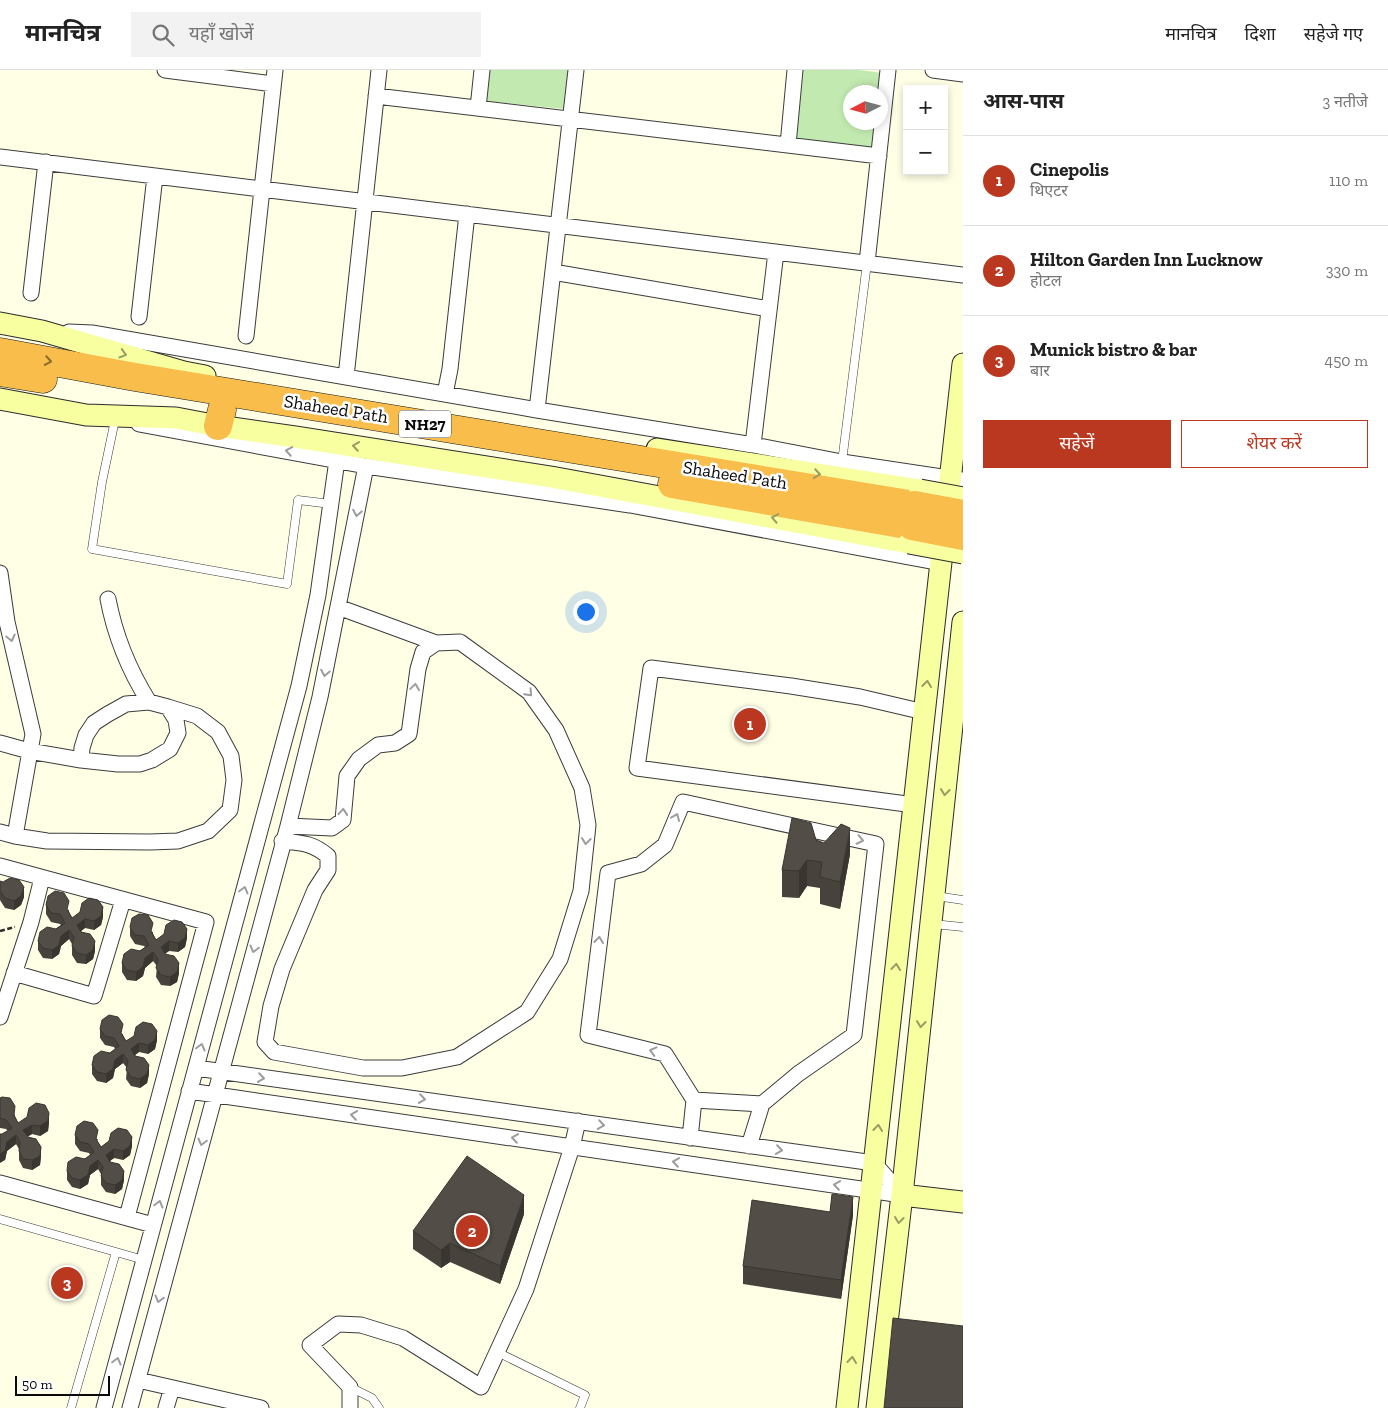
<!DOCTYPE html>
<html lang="hi">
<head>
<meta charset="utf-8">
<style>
	:root { --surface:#fff; --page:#f2f2f2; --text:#222; --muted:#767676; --line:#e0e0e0; --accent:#bb3820 }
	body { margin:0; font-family:"Zilla Slab","Noto Sans Devanagari",serif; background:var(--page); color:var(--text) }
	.controls { position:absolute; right:15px; top:15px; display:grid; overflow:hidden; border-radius:0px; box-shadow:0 2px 8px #0003 }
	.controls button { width:45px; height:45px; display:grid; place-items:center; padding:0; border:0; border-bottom:1px solid var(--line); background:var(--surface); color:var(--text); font:25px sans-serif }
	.compass { position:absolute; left:843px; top:15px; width:45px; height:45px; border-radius:50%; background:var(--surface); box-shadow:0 2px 8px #0003; rotate:264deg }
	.scale { position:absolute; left:15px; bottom:12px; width:95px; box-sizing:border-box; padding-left:5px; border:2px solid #090909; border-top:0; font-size:14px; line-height:18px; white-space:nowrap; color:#090909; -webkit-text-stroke:4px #fff; paint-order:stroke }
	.you { position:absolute; left:585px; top:541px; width:18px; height:18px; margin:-12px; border:4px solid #fff; border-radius:50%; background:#1a73e8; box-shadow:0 0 0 8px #1a73e833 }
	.badge { display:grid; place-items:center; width:32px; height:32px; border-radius:50%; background:var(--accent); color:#fff; font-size:16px; font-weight:700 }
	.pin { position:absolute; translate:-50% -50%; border:2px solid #fff; box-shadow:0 1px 5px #0006 }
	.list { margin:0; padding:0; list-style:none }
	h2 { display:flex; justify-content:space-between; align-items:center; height:65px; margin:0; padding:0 20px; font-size:21px }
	h2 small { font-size:16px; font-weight:400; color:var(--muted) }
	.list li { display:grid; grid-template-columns:32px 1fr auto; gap:15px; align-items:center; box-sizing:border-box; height:90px; padding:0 20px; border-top:1px solid var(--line) }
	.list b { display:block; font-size:19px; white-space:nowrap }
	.list p { margin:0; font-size:16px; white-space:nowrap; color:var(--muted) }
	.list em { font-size:16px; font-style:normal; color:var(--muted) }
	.actions { display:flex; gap:10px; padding:15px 20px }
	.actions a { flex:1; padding:11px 0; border:1px solid var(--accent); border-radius:0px; text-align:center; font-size:18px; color:var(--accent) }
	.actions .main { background:var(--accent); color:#fff }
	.icon { flex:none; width:28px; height:28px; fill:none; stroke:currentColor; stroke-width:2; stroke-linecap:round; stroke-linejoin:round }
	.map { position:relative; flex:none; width:963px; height:1338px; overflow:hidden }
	header { display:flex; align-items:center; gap:30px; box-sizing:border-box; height:70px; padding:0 25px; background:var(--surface); border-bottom:1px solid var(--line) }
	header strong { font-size:24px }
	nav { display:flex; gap:28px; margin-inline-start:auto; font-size:18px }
	.search { width:350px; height:45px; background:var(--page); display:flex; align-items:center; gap:12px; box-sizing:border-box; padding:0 18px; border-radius:0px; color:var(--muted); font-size:19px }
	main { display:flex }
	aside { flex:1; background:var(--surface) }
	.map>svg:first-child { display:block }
	.green { fill:#c2e9b0 }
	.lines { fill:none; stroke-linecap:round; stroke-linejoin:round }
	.lane-casing { stroke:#3c3c3c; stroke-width:9 }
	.street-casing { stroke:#3c3c3c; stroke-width:17 }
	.secondary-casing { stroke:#2b2b2b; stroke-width:23 }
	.highway-casing { stroke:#1a1a1a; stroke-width:29 }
	.path { stroke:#2b2b2b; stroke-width:2.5; stroke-dasharray:5 2.5; stroke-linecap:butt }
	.lane { stroke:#fff; stroke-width:8 }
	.street { stroke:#fff; stroke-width:15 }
	.secondary { stroke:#f7ffa1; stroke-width:21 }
	.highway { stroke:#f8bd4b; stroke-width:28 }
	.secondary-bridge-casing { stroke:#2b2b2b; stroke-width:23; stroke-linecap:butt }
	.highway-bridge-casing { stroke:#1a1a1a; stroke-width:29; stroke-linecap:butt }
	.secondary-bridge { stroke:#f7ffa1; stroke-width:21 }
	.highway-bridge { stroke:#f8bd4b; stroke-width:28 }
	.wall { fill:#47423c }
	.shaded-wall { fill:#393631 }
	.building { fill:#524d46; stroke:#393631 }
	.oneway { stroke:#989d64 }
	.oneway2 { stroke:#8c6c2d }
	.oneway3 { stroke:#9d9d9d }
	.labels { text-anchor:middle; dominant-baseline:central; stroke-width:5; stroke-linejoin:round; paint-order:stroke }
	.shield { fill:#fff; stroke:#535353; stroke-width:1 }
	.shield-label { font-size:16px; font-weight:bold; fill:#090909 }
	.street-label { font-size:18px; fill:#090909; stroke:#fff }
</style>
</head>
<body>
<header>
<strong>मानचित्र</strong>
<div class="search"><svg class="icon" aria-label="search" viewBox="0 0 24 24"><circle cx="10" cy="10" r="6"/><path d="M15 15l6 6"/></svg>यहाँ खोजें</div>
<nav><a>मानचित्र</a><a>दिशा</a><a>सहेजे गए</a></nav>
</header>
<main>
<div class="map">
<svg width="963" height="1338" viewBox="0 0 963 1338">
	<rect width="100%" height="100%" fill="#ffffe6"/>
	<path class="green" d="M490,0h78l-4,39 -77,-8z
		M803,0h56l24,3 -3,19h-29v30l26,1 -3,25 -79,-10z"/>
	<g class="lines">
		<defs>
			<path id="lane" d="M115,350l-13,62 -10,67 195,35 11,-84 33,4
				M842,392l25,-199
				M936,826l27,4
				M933,854l30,3
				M0,1149l116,33 -45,156
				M116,1182l28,8
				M497,1282l88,43 -5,13
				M350,1317l22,11 7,10"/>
			<path id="street" d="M165,0l108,14
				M933,0l30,4
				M376,26l503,60
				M478,38l4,-38
				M788,75l7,-75
				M0,87l963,118
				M867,193l21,-193
				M553,202l216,37
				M31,223l15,-131
				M139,247l16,-141
				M69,262l23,1 445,77 216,35 89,17 121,18
				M246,266l29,-266
				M346,307l33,-307
				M445,324l5,-25 17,-155
				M537,340l39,-340
				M139,354l227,42 264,39 311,58
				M753,375l23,-193
				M0,503l7,49 26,112 -18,102
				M108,529c7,37 21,71 41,103
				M338,537l98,36
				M0,673l29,8 52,9 37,4h22l12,-4 18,-11 8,-16 -2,-13 -8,-13 -19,-5 -23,2 -18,10 -14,9 -8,12 -4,13 -1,12
				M914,735l-277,-37 14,-100 140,18 69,11 64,15
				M0,762l15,4 32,5 103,1 28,-1 30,-10 22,-21 4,-30 -3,-24 -13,-24 -21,-16 -29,-9
				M282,771c21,2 30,2 46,15v14l-13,20 -33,79 -11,37 -6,36 9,10 89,16h39l55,-11 70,-45 33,-53 21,-68 7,-66 -6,-37 -26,-58 -27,-38 -69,-50 -24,1 -13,9 -5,17 -9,65 -14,9 -17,2 -19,14 -12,17 -4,44 -11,8 -44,-2
				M0,796l206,56 -79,295
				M14,903l80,23 29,-96
				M0,947l31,-95 11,-44
				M196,998l678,95 28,32
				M189,1021l713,104
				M690,1068l4,-38 -29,-46 -77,-19 20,-162 33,-9 24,-19 18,-43 193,42 -22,191 -56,39 -36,30 -68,-4
				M749,1076l13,-42
				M0,1113l153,42
				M138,1310l123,28
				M104,1338l195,-722 19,-91 19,-135
				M130,1338l158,-582 32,-129 46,-231
				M166,1338l6,-20
				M350,1338v-21l-40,-42 28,-21 23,1 42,13 78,49 45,-98 46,-142 6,-26"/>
			<path id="secondary" d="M0,253l42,8 142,41 21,4
				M0,329l86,16 90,3 42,8 77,11 256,40 358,66
				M657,379l263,41
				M902,1125l61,7
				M847,1338l116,-1044
				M877,1338l25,-213 61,-573"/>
			<path id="highway" d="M0,282l135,25 780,128
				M0,302l43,7
				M218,356l4,-16
				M672,414l240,42"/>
		</defs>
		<use href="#lane" class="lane-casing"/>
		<use href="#street" class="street-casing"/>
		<use href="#secondary" class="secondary-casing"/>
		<use href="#highway" class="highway-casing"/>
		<path class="path" d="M0,861l15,-4"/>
		<use href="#lane" class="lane"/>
		<use href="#street" class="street"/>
		<use href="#secondary" class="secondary"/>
		<use href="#highway" class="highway"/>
		<defs>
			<path id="secondary-bridge" d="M920,420l43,8
				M909,473l54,10"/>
			<path id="highway-bridge" d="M915,435l48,9
				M912,456l51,10"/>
		</defs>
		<use href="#secondary-bridge" class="secondary-bridge-casing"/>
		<use href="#highway-bridge" class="highway-bridge-casing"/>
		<use href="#secondary-bridge" class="secondary-bridge"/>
		<use href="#highway-bridge" class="highway-bridge"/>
	</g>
	<path class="wall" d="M816,770l34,14 -10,55 -20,-5v-16l-13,-2 -8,12 -17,-1v-27z
		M0,811l24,16 -3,8 -7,5 -9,-2 -5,-8z
		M46,835l23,5v2l3,6 31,-1 -2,8 -7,5 -9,-2 -4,3 14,20 -2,8 -7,5 -9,-1 -5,-8v-11l-3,-5 -8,7 -2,8 -7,5 -9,-1 -5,-8v-9l23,-16 -1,-1 -9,-2 -5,-8z
		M130,857l23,5v2l3,6 31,-2 -2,9 -7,5 -9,-1 -4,3 14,19 -2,9 -7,4 -9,-1 -5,-8 1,-11 -4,-5 -8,7 -2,8 -7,5 -9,-1 -5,-8v-9l23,-16 -1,-1 -9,-2 -5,-8z
		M100,959l23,5v1l3,6 31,-1 -2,9 -7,5 -9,-2 -4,3 14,19 -2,9 -7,5 -9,-2 -5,-7 1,-11 -4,-5 -8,6 -2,9 -7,5 -9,-2 -5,-7v-9l23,-16 -1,-2 -9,-2 -5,-7z
		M0,1028l15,17v2l3,6 31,-1 -1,9 -8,5 -8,-2 -5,3 14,19 -1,9 -8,5 -9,-2 -4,-8v-11l-3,-5 -9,7 -2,9 -3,-26 6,-3 -2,-2 -6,-1z
		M75,1065l23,4 -1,2 4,6 31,-1 -2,9 -7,5 -9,-2 -4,3 14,19 -2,9 -7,5 -9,-2 -5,-7v-11l-3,-5 -8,6 -2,9 -8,5 -8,-2 -5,-7v-9l23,-16 -1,-2 -9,-2 -5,-7z
		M524,1144l-24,70 -50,-22 -9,6 -28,-19v-18z
		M853,1145l-12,84 -98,-15v-18z"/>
	<path class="shaded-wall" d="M850,758v26l-10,55v-27z
		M807,790v26l-8,12v-27z
		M24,817v10l-3,8 -7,5v-9z
		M103,837v10l-2,8 -7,5v-9z
		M85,849v9l-8,6v-9z
		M187,859v9l-2,9 -7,5v-9z
		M69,860v9l-8,7 -2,8 -7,5v-9l9,-14z
		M95,871v10l-2,8 -7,5v-9z
		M169,871v10l-8,5v-9z
		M153,882v9l-8,7 -2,8 -7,5v-9l9,-14z
		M179,893v10l-2,9 -7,4v-9z
		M157,961v9l-2,9 -7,5v-9z
		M139,973v9l-8,6v-9z
		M123,984v9l-8,6 -2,9 -7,5v-9l9,-14z
		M149,995v9l-2,9 -7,5v-9z
		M49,1043v9l-1,9 -8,5v-10z
		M32,1055v9l-9,5v-9z
		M16,1065v9l-9,7 -2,9 -5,3v-9l7,-12z
		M132,1067v9l-2,9 -7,5v-9z
		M41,1077v9l-1,9 -8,5v-10z
		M114,1079v9l-8,6v-9z
		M98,1090v9l-8,6 -2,9 -8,5v-9l10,-14z
		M124,1101v9l-2,9 -7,5v-9z
		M524,1125v19l-24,70v-18z
		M853,1127v18l-12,84v-19z
		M450,1173v19l-9,6v-18z"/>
	<path class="building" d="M792,748l19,5 5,17 8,3 17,-19 9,4 -10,54 -20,-5 2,-15 -15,-2 -8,11 -17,-1z
		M10,808l9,2 5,7 -3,9 -7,5 -9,-3 -5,-7v-10l3,1z
		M55,821l9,2 5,8 -2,8 5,9 8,-6 2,-9 7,-5 9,2 5,7 -2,9 -7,5 -9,-2 -8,6 4,7 9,2 5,7 -2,9 -7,5 -9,-2 -5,-7 2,-9 -5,-7 -8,6 -2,9 -7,5 -9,-2 -5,-7 2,-9 7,-5 9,2 9,-6 -5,-9 -9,-1 -5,-8 2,-9z
		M139,844l9,1 5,8 -2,8 5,9 8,-6 2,-9 8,-5 8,2 5,7 -2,9 -7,5 -9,-2 -8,6 4,7 9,2 5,7 -2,9 -7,5 -9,-2 -5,-7 2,-9 -5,-7 -8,6 -2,9 -7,5 -9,-2 -5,-7 2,-9 7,-5 9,2 9,-6 -5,-9 -9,-1 -5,-8 2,-9z
		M109,945l9,2 5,7 -2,9 5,8 8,-5 2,-9 7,-5 9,2 5,7 -2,9 -7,5 -9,-2 -8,6 4,7 9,2 5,7 -2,9 -7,5 -9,-2 -5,-7 2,-9 -5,-7 -8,6 -2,9 -7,5 -9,-2 -5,-7 2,-9 7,-5 9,2 9,-7 -5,-8 -9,-2 -5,-7 2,-9z
		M2,1027l8,1 5,8 -1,9 4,8 9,-6 2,-9 7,-5 9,2 4,8 -1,8 -8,5 -8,-1 -9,5 5,7 8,2 5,8 -1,9 -8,4 -9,-1 -4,-8 1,-9 -4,-7 -9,7 -2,9 -5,3v-20h2l10,-6 -6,-8 -6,-2v-20z
		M84,1051l9,2 5,7 -2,9 5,8 8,-6 2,-8 7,-5 9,2 5,7 -2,9 -7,5 -9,-2 -8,6 4,7 9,2 5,7 -2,9 -7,5 -9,-2 -5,-7 2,-9 -5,-7 -8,6 -2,9 -8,5 -8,-2 -5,-7 1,-9 8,-5 9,2 9,-7 -5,-8 -9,-2 -5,-7 2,-9z
		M467,1086l57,39 -24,71 -50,-23 -9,7 -28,-19z
		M832,1124l21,3 -12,83 -98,-14 9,-66 78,12z
		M893,1248l70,8v82h-79z"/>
	<defs><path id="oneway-chevron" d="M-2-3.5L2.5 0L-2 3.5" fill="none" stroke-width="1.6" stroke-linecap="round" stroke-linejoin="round" transform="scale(1.25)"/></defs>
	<g class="oneway">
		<use href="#oneway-chevron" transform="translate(123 284) rotate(16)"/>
		<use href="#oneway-chevron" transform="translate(356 376) rotate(-171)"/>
		<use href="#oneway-chevron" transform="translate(817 404) rotate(9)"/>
		<use href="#oneway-chevron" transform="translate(775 448) rotate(-169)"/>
		<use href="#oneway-chevron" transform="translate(927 614) rotate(-84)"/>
		<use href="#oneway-chevron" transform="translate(945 722) rotate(96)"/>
		<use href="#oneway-chevron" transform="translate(896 897) rotate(-84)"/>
		<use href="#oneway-chevron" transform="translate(921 954) rotate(96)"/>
		<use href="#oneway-chevron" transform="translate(878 1058) rotate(-84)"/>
		<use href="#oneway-chevron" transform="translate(899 1150) rotate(97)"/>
		<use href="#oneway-chevron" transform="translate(852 1290) rotate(-84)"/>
	</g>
	<use class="oneway2" href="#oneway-chevron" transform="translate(48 291) rotate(10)"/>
	<g class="oneway3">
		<use href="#oneway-chevron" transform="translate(289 381) rotate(-170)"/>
		<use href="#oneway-chevron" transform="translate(357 443) rotate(101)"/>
		<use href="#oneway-chevron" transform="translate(11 568) rotate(77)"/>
		<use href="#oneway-chevron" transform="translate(325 603) rotate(101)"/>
		<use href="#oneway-chevron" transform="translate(415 617) rotate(-82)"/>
		<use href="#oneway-chevron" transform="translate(529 623) rotate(47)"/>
		<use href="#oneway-chevron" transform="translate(343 742) rotate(-85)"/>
		<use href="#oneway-chevron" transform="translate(676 747) rotate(-67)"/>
		<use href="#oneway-chevron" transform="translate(860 770) rotate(12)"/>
		<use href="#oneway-chevron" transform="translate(586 771) rotate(96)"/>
		<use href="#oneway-chevron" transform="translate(244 820) rotate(-75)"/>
		<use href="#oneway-chevron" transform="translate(599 870) rotate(-83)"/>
		<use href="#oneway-chevron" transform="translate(254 879) rotate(105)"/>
		<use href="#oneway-chevron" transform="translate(201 977) rotate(-75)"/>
		<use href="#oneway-chevron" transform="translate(653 981) rotate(-166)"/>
		<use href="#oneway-chevron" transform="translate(261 1008) rotate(8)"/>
		<use href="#oneway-chevron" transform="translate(422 1029) rotate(8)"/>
		<use href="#oneway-chevron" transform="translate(354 1045) rotate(-172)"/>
		<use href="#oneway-chevron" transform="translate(601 1055) rotate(9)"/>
		<use href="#oneway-chevron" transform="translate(515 1068) rotate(-172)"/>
		<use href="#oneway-chevron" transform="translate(202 1072) rotate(105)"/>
		<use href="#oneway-chevron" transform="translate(779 1080) rotate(8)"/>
		<use href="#oneway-chevron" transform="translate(676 1092) rotate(-172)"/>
		<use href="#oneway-chevron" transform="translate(837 1115) rotate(-172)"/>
		<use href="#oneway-chevron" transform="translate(159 1134) rotate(-75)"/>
		<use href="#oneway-chevron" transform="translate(159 1229) rotate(105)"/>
		<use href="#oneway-chevron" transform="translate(117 1291) rotate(-75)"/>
	</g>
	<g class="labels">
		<rect class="shield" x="399" y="340.5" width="52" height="27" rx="4"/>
		<g class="shield-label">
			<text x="425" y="354">NH27</text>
		</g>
		<g class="street-label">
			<text transform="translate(336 339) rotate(9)">Shaheed Path</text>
			<text transform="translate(735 405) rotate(9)">Shaheed Path</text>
		</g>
	</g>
</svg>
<div class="controls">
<button>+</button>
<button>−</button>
</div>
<svg class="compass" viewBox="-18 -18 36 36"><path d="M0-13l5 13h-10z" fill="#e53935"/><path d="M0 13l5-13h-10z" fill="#767676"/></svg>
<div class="scale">50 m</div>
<div class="you"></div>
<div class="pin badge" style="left:750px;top:654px">1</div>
<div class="pin badge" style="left:472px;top:1161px">2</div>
<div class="pin badge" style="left:67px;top:1213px">3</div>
</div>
<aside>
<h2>आस-पास<small>3 नतीजे</small></h2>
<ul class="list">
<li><span class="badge">1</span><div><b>Cinepolis</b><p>थिएटर</p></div><em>110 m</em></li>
<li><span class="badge">2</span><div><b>Hilton Garden Inn Lucknow</b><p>होटल</p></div><em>330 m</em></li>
<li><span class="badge">3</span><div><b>Munick bistro &amp; bar</b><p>बार</p></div><em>450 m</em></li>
</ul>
<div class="actions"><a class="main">सहेजें</a><a>शेयर करें</a></div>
</aside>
</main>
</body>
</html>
